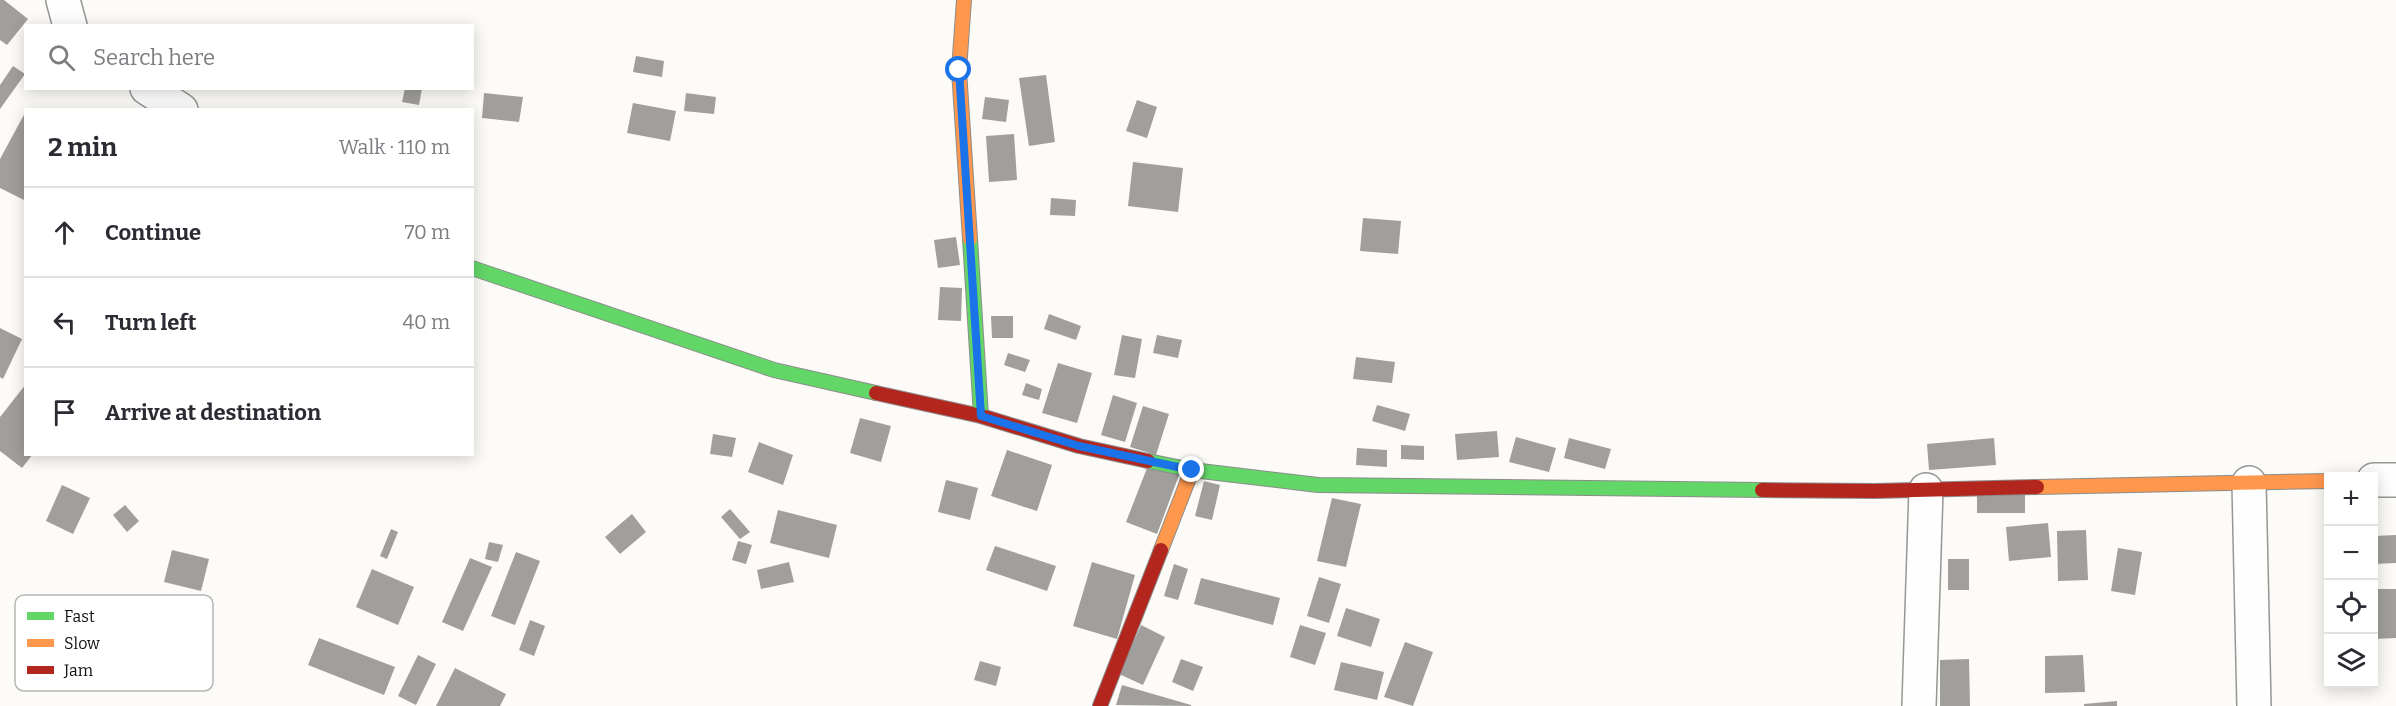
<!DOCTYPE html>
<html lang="en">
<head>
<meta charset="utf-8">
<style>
	:root { --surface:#fff; --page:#f7f7f7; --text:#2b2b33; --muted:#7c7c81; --line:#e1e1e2 }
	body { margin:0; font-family:Bitter,serif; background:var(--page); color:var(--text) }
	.controls { position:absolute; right:18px; bottom:18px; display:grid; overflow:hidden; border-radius:0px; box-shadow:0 3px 15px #0003 }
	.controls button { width:54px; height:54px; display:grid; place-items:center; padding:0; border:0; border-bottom:2px solid var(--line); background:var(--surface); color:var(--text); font:30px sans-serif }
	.stop { position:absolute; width:18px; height:18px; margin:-14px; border:4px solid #1a73e8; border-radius:50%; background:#fff }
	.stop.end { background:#1a73e8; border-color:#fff; box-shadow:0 2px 6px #0008 }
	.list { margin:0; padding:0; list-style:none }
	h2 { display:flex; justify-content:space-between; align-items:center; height:78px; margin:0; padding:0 24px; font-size:26px }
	h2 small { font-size:20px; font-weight:400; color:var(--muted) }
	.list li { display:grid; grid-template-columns:39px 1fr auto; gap:18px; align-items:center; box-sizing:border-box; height:90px; padding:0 24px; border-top:2px solid var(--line) }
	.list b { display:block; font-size:22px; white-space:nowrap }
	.list em { font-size:20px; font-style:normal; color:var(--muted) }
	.icon { flex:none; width:33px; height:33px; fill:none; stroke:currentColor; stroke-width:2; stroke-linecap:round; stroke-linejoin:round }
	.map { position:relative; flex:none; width:2396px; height:706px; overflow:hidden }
	.search { position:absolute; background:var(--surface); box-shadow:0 3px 15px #0003; left:24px; top:24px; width:450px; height:66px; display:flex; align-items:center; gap:15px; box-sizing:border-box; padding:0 21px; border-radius:0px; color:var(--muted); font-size:22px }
	.panel { position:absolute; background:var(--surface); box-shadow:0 3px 15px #0003; left:24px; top:108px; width:450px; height:348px; border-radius:0px }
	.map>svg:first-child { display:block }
	.building { fill:#a09f9c }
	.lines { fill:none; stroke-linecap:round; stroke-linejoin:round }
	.street-casing { stroke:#969694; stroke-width:36 }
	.fast-casing { stroke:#8d8c8b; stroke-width:16 }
	.slow-casing { stroke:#8d8c8b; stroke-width:16 }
	.jam-casing { stroke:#8d8c8b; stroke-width:16 }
	.street { stroke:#fffefe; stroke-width:33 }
	.fast { stroke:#63d668; stroke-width:14 }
	.slow { stroke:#ff974d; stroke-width:14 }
	.jam { stroke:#b3261e; stroke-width:14 }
	.route { stroke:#1a73e8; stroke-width:8 }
	.key { fill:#fff; stroke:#b7b7b7; stroke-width:1.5 }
	.key-label { font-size:16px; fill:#101010 }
</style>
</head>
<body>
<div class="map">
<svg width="2396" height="706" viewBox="0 0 2396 706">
	<rect width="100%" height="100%" fill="#fcfbf7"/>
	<path class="building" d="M0,0h4l24,19 -21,26 -7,-5z
		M636,56l28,5 -2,16 -29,-5z
		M13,66l12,8 -25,35v-24z
		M1046,75l9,67 -26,4 -10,-68z
		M405,88h17l-3,17 -17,-3z
		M484,93l39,4 -4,25 -37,-4z
		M686,93l30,4 -2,17 -30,-3z
		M985,97l24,3 -3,22 -24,-3z
		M1137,100l20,7 -10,31 -21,-7z
		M633,103l43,8 -6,30 -43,-8z
		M26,111v90l-26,-13v-29z
		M1014,134l3,46 -28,2 -3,-46z
		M1133,162l50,6 -5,44 -50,-6z
		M1051,198l25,2 -1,16 -25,-1z
		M1363,218l38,3 -3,33 -38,-3z
		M956,237l4,28 -22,3 -4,-28z
		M940,287l22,1 -1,33 -23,-1z
		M1049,314l32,12 -5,14 -32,-11z
		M991,316h22v22h-21z
		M0,328l22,11 -19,40 -3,-2z
		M1122,335l20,4 -7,39 -21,-3z
		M1157,335l25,5 -4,18 -25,-5z
		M1008,353l22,7 -5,12 -21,-7z
		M1356,357l39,5 -3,21 -39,-4z
		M1058,363l34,10 -15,50 -35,-10z
		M1026,383l16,6 -3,11 -17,-5z
		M26,384v70h7l-11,14 -22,-17v-34z
		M1113,395l24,8 -12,39 -24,-7z
		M1377,405l33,9 -5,17 -33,-10z
		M1143,406l26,8 -13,41 -26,-8z
		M860,418l31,8 -10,36 -31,-9z
		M1497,431l2,26 -42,3 -2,-26z
		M713,434l23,4 -4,19 -22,-3z
		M1516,437l40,11 -7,24 -40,-10z
		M1569,438l42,11 -6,20 -41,-11z
		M1994,438l2,27 -67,5 -2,-26z
		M759,442l34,13 -10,30 -35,-13z
		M1401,445l23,1v14l-23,-1z
		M1357,448l30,2v17l-31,-2z
		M1007,450l45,15 -15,46 -46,-15z
		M1149,463l30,12 -22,59 -31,-12z
		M946,480l32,8 -8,32 -32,-8z
		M1204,481l16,4 -8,35 -17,-4z
		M62,485l28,13 -17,36 -27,-13z
		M1977,494h48v19h-48z
		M1332,498l29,6 -15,63 -29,-6z
		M125,505l14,16 -12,11 -14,-17z
		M730,509l20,23 -10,7 -19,-22z
		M778,510l59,15 -8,33 -59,-15z
		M632,514l14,18 -26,22 -15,-17z
		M2048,523l3,34 -42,4 -3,-34z
		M391,529l7,3 -11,27 -7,-3z
		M2086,530l2,50 -30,1 -1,-50z
		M2396,535v28l-22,1v-28z
		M738,541l14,4 -6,19 -14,-4z
		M489,542l14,3 -5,17 -13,-3z
		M995,546l61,20 -9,25 -61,-21z
		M2118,548l24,4 -7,43 -24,-4z
		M172,550l37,9 -8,32 -37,-9z
		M516,552l24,9 -25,64 -24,-9z
		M470,558l22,9 -29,64 -21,-9z
		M1948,559h21v31h-21z
		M789,562l5,20 -33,7 -4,-19z
		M1092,562l43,13 -18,64 -44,-13z
		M1174,564l14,5 -10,31 -14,-4z
		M372,569l42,18 -16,38 -42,-18z
		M1319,577l22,7 -12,39 -22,-7z
		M1201,578l79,20 -7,27 -79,-21z
		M2374,589h22v49l-22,1z
		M1346,608l34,11 -9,28 -34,-11z
		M530,620l15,6 -11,30 -15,-6z
		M1141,625l24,12 -22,48 -24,-11z
		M1300,625l26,8 -11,32 -25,-8z
		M319,638l76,29 -11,28 -76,-30z
		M1405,642l28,10 -20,54 -29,-9z
		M418,655l18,9 -20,41 -18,-9z
		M2083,655l2,37 -40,1v-37z
		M1181,659l22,8 -10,24 -21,-9z
		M1969,659l1,47h-30v-46z
		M980,661l21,6 -5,19 -22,-6z
		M1341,662l43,10 -7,28 -43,-10z
		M455,668l51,26 -6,12h-64z
		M1122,685l69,20v1l-75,-1z
		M2117,701v5h-33v-2z"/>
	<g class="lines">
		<defs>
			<path id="street" d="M63,0l7,26
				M147,88l34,22
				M2374,480h22
				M2249,483l5,223
				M1919,706l7,-216"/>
			<path id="fast" d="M970,239l11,177
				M472,268l302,102 102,23
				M1148,461l44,9 126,15 444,5"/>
			<path id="slow" d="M964,0l-5,70 11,169
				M2037,487l291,-6
				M1161,550l31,-80"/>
			<path id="jam" d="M876,393l105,23 98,30 69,15
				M1762,490l113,1 162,-4
				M1100,706l61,-156"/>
		</defs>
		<use href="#street" class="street-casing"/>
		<use href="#fast" class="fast-casing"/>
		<use href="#slow" class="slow-casing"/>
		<use href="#jam" class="jam-casing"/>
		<use href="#street" class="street"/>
		<use href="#fast" class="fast"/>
		<use href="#slow" class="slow"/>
		<use href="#jam" class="jam"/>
	</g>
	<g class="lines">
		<path class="route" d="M959,70l22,346 98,30 113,24"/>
	</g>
	<rect x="15" y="595" width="198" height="96" rx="9" class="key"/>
	<rect x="27" y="612" width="27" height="8" fill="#63d668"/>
	<rect x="27" y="639" width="27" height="8" fill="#ff974d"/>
	<rect x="27" y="666" width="27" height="8" fill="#b3261e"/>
	<g class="key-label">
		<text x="64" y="622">Fast</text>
		<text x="64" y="649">Slow</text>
		<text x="64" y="676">Jam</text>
	</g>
</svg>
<div class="controls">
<button>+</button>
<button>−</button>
<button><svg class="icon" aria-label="locate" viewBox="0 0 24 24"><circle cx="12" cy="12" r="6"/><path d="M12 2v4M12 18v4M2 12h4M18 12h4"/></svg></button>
<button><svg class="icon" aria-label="layers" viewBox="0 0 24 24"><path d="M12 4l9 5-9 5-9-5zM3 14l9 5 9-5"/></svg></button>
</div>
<div class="stop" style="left:959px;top:70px"></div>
<div class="stop end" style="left:1192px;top:470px"></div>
<div class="search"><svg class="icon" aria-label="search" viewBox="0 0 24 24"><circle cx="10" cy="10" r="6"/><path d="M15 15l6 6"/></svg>Search here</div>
<section class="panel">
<h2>2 min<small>Walk · 110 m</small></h2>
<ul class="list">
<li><svg class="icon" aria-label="ahead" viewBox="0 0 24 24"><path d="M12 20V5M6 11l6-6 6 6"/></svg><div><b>Continue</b></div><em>70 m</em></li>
<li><svg class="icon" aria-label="left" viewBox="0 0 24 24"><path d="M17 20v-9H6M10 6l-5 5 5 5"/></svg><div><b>Turn left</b></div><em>40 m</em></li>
<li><svg class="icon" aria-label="arrive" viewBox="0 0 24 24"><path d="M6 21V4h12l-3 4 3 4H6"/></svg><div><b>Arrive at destination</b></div></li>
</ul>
</section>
</div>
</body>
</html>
